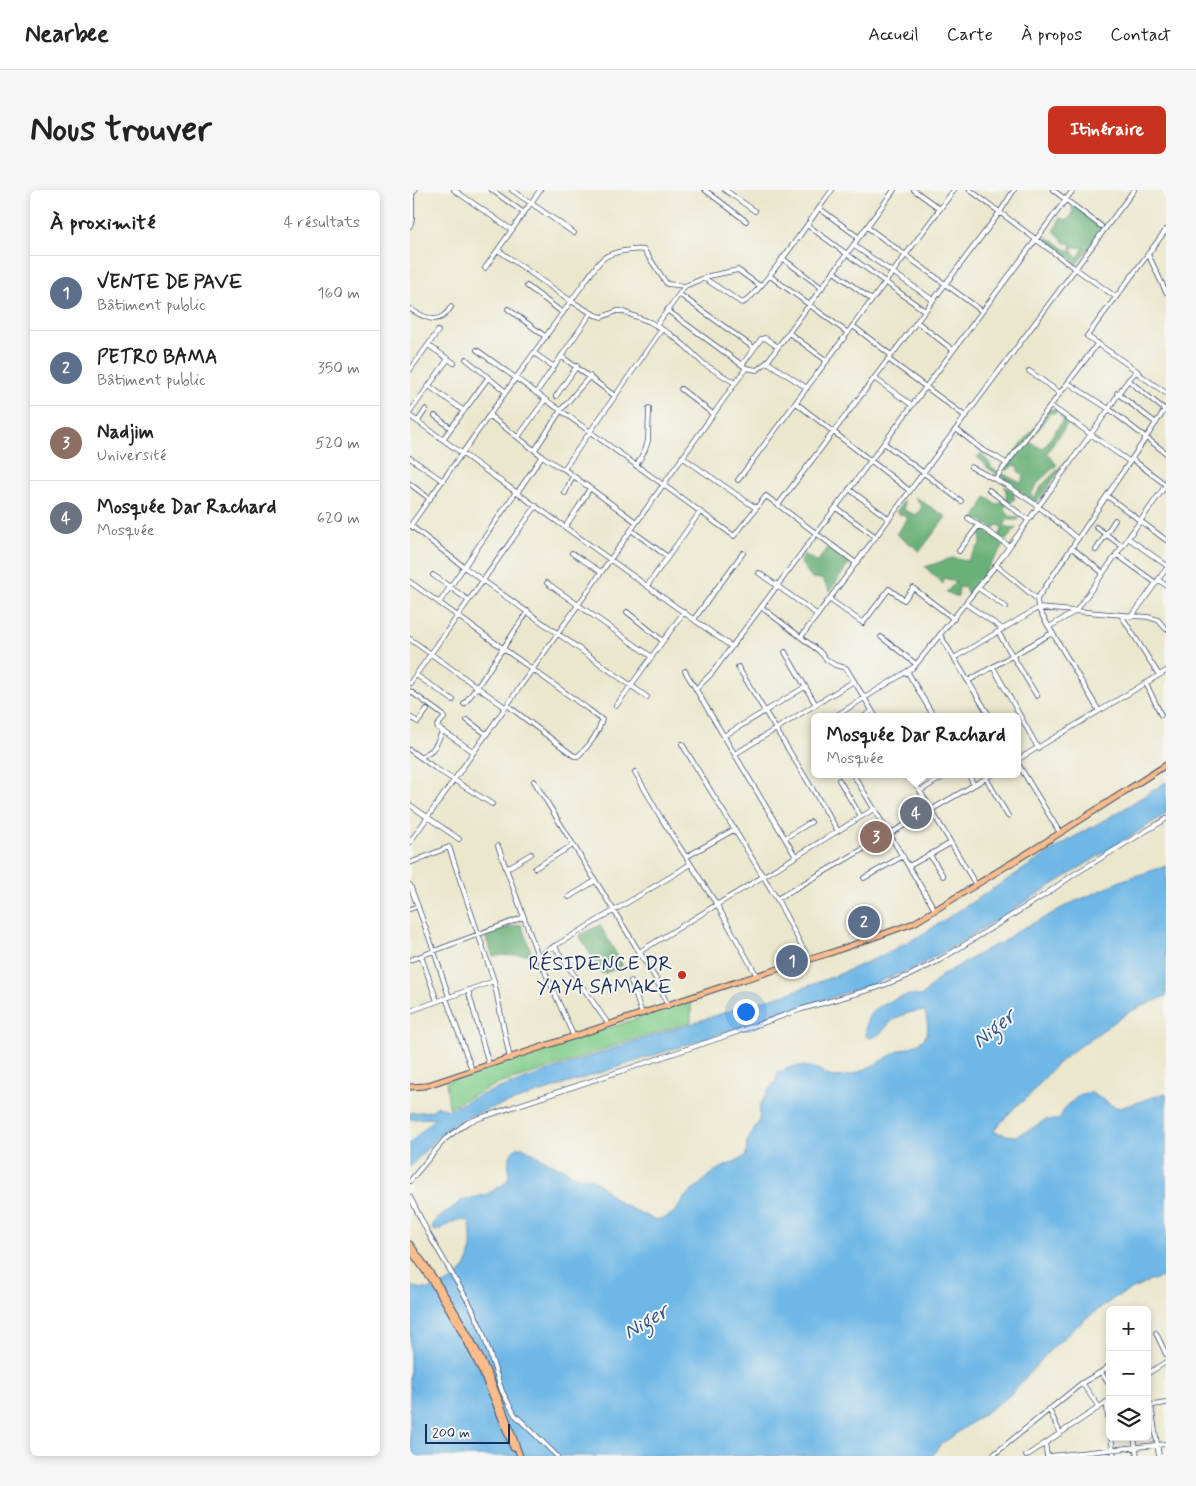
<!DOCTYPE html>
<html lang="fr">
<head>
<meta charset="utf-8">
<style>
	:root { --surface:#fff; --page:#f6f6f6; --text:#222; --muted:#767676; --line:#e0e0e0; --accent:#c8321e }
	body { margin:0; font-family:Mynerve,sans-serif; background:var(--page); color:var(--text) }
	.controls { position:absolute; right:15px; bottom:15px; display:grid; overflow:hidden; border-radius:8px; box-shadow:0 2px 8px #0003 }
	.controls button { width:45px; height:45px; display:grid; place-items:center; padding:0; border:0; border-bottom:1px solid var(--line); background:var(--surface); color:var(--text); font:25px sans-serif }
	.scale { position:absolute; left:15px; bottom:12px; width:85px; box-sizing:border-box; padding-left:5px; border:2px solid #1b2f5e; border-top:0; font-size:14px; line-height:18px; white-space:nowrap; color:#1b2f5e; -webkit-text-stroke:4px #f6f6f2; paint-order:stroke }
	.you { position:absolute; left:335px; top:821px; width:18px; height:18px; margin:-12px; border:4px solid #fff; border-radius:50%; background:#1a73e8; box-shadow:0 0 0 8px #1a73e833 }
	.badge { display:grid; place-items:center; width:32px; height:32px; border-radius:50%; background:var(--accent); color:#fff; font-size:16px; font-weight:700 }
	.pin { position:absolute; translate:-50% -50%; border:2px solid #fff; box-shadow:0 1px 5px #0006 }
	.popup { position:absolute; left:401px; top:523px; width:210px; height:65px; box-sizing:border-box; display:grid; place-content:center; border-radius:8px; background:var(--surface); filter:drop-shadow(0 1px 4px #0005); font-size:16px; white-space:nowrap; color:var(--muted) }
	.popup b { font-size:19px; color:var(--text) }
	.popup::after { content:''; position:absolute; left:50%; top:100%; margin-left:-10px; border:10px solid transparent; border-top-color:var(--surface) }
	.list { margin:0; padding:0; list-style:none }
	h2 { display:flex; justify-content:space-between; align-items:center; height:65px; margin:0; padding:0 20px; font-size:21px }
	h2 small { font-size:16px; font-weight:400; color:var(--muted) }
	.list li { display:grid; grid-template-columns:32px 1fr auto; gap:15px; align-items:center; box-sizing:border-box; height:75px; padding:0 20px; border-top:1px solid var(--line) }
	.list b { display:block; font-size:19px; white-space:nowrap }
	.list p { margin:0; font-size:16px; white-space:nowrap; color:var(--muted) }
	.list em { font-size:16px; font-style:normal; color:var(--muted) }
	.icon { flex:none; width:28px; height:28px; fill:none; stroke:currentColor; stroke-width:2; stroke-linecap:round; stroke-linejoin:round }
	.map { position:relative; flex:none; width:756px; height:1266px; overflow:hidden; border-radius:8px }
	header { display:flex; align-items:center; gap:30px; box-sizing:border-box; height:70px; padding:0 25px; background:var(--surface); border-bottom:1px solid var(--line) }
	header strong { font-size:24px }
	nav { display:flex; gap:28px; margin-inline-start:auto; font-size:18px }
	.intro { display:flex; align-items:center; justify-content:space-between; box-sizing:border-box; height:120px; padding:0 30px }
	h1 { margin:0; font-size:35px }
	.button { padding:12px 22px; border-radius:8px; background:var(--accent); color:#fff; font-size:18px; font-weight:700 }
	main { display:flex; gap:30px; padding:0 30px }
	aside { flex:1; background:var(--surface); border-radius:8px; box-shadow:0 2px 8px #0003 }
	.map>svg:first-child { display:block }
	.green { fill:#83ce8c; stroke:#4f7e75 }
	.forest { fill:#6ab178; stroke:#42706b }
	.water { fill:#6eb7e6; stroke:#4473a2 }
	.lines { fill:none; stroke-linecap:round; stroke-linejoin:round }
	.minor-casing { stroke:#3a4b6f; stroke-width:5.5 }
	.major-casing { stroke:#3a4b6f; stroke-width:7 }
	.minor { stroke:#fff; stroke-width:4 }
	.major { stroke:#f9bc8a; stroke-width:5 }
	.poi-dot { fill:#c8321e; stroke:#f6f6f2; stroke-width:2 }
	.labels { text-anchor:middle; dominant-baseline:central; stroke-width:4; stroke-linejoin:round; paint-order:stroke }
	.poi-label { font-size:20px; fill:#1b2f5e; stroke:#f6f6f2; text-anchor:end }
	.water-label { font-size:21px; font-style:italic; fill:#345887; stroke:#f6f6f2 }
</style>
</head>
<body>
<header>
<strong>Nearbee</strong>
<nav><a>Accueil</a><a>Carte</a><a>À propos</a><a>Contact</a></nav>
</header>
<div class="intro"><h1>Nous trouver</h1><a class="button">Itinéraire</a></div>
<main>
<aside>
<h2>À proximité<small>4 résultats</small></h2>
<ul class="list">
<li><span class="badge" style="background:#5c6f8a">1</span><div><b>VENTE DE PAVE</b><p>Bâtiment public</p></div><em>160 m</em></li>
<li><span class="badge" style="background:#5c6f8a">2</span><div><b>PETRO BAMA</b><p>Bâtiment public</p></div><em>350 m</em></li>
<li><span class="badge" style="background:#8d6e63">3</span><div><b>Nadjim</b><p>Université</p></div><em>520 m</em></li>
<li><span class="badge" style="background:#6b7280">4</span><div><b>Mosquée Dar Rachard</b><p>Mosquée</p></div><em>620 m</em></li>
</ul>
</aside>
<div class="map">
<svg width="756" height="1266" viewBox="0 0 756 1266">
	<rect width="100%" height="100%" fill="#f6f6f2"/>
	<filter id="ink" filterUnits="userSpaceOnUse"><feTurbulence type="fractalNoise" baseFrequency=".02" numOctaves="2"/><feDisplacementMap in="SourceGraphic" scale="10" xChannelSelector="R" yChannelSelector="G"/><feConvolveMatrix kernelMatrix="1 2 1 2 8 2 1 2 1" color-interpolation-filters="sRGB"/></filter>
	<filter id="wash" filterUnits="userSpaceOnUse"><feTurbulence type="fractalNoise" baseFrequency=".0096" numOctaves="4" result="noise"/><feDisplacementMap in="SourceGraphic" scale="20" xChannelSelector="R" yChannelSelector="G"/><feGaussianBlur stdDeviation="1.12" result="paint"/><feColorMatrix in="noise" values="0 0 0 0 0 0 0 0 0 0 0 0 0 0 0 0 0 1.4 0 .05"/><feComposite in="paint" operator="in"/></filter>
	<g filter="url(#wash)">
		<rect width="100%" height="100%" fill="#ebe7cd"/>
		<path class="green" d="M276,811h5v21l-69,21 -56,20 -73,23 -44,21 -3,-25 154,-52 18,-5z"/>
		<path class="forest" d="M661,13l33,24 -27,37 -33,-24 3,-3 20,13h5l1,4 5,3 6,-10 -13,1v-5h-6l-11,-13 6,-12 8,2 5,-7z
			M639,219h8l-1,4h-6l-21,29 14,7 20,-29 -4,-6 2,-2 15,14 -9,-2 -20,29 10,12 -17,15 -9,14 3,4 9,-14 26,-26 -33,45 -48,-35 -11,-11 4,-4 9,11 1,4 30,15 3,-7 -6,-5v-4l-4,-2 -6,5 -6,-1z
			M595,296l9,6v8l-10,7 5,9 9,1v3h-11l-3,6 12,2 -10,12 -9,-3 5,-6 -1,-5 -4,-1 -4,4 -11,-8 -8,-1 12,-23 11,7 10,-5z
			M505,307l31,20 -26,34 -24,-17 12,-16 -12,-6 8,-11v9l12,5 6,-8z
			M575,340l20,14 -37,52 -3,-8 -6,-1 -1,10 -12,-5 10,-10 -12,-4 -1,6 -18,-17 27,-9 15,3 14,-18 -1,-10z
			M420,355l20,17 -20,29 -8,-12 -10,-1 -12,-16 4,-8 13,8z
			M111,734l11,30 -39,2 -9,-22z
			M190,735l23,41 -21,8 -23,-39z"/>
		<path class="water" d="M756,592v32l-210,131 -42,23 -36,14 -398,130 -25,11 -19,16 -26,28v-24l25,-25 -25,1v-6l21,-2 7,-5 10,4 32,-15 152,-53 52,-16 54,-18 51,-15 46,-17 46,-20 40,-21 151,-97 50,-28z
			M756,676v130l-37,16 -59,41 -17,15 -26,30 -11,8 -21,23 -1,3 18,4h4l12,-5 17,-11h12l4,-4 3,-7 15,-14 11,-3 23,14 7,2 46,-15v183l-16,5 -34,16 -31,22 -35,31 -41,46 -69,49 -8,11h-522v-170c6,1 13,4 20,3 18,-3 36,-16 40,-34 2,-9 1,-23 0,-32 -12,-9 -22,4 -35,8l-3,-2 2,-7 27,-21 26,-7 16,-9 6,-7c0,-14 -3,-20 8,-31h6l25,15 18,8 8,6 18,2 28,25 34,17 11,-2 11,-7 8,-13 31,-27 31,-15 1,-14 12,-21 1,-15 7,-14 9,-11 2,-8c14,-9 29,-9 43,-2 5,3 9,6 14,6 21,0 42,-14 60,-24 10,-6 28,-7 32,-20 2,-7 -1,-15 -2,-22 -13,0 -24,3 -34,11 -7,7 -12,15 -22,16l-3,-2c0,-8 0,-16 5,-23 5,-8 30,-17 39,-18 3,0 8,1 12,1l19,-20 48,-28 14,-6 14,-11 23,-11 29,-16 40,-17 11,-6z"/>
	</g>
	<g filter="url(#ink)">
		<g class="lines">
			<defs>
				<path id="minor" d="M44,0l58,40
					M82,0l32,23
					M102,0l62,43
					M295,0l41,31
					M315,0l30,21
					M504,0l26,19
					M560,0l103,77 43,30
					M643,0l48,36
					M409,18l39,29
					M397,35l118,86
					M0,36l2,-6v-26l3,-4
					M457,37l115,84
					M756,40l-79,106 50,35 3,4 26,18
					M443,55l80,55
					M88,60l73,51 24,14 7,2 15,-6h4l29,11 20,12 14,11 20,19 31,19
					M738,64l18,38
					M372,68l40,30
					M75,78l55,-78
					M424,82l38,28
					M360,86l78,57
					M294,88l38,25c15,-4 77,-95 90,-113
					M117,96l36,27
					M269,104l75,54
					M0,119c16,9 29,18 41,-2
					M98,119l38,28
					M257,120l79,58
					M507,132l36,28
					M246,136l29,-40 24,-10 29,-6 22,16
					M443,136l38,29
					M379,143l38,28
					M18,155l26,18
					M67,160l257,186 32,-40 90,67
					M124,163l20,14
					M151,166l54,40
					M56,169l40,33
					M478,169l77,57
					M357,172l40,26
					M332,175l19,-26 4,-1 13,9
					M0,180l28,-39
					M619,181l31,22
					M464,188l38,27
					M718,190l37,30
					M658,193l41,26 57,44
					M19,196l35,25
					M271,199l32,25
					M126,203l55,-80
					M707,203l39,30
					M146,206l21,-30
					M386,213l114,88
					M641,216l79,56
					M0,222l38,-53
					M0,226l322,231
					M25,226l16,12
					M80,226l52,40 17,11 5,2 72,53
					M8,231l8,-12
					M546,239l28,22 11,5 12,8
					M108,247l27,-37
					M33,249l45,-61
					M474,253l77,58
					M125,260l26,-40 29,-34
					M272,267l74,51
					M0,268l33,23
					M722,269l34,26
					M226,276l9,-16 3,-9 1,-33
					M561,277l37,19 30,20 40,33
					M154,279l98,-140
					M585,289l103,-136
					M328,290l216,-290
					M0,294l20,15
					M439,299l40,30
					M579,300l39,30
					M107,303l25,-37
					M155,303l8,-17
					M697,306l59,44
					M368,315l222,-293 14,-22
					M426,318l40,29
					M558,328l41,28
					M0,335l54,42 183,130
					M0,336l176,-246c6,-7 11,-17 18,-22 7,-6 31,-10 40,-8l23,34 18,2
					M155,337l13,-19 12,-20
					M686,337l26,19
					M221,340l37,27
					M718,348l38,27
					M662,358l31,25
					M686,360l19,-30
					M549,361l20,-26
					M162,363l29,19
					M706,364l40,29
					M586,375l41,34
					M349,383l59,42
					M23,385l35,25
					M748,390l8,5
					M0,392l178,127 14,11c-4,14 -13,26 -24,36h-4l-67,-51
					M137,393l105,74
					M237,396l53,-74
					M568,398l28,19
					M419,409l34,24 26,-34 15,11 9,-12 41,31
					M29,413l77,-111
					M556,414l37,25
					M351,417l58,44 8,9 8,5 11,3 30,49
					M217,422l36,29
					M711,425l38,60
					M723,425l33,-46
					M284,429l49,-66
					M639,437l27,-16 90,-126
					M588,442l39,64
					M530,445l50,82
					M391,447l333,-447
					M471,447l35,27
					M0,449l95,68
					M375,462l31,53
					M544,468l84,-50 110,9 10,3 8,9
					M328,477l100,164
					M583,477l45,81
					M275,481l111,186
					M497,481l27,46
					M6,485l37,25
					M558,491l84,-48
					M0,493l126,-177
					M736,493l15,32
					M286,499l16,-16 361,-483
					M0,501l33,24 1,3 -7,8 1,2 5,3
					M54,514l14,-18 50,-75
					M206,516l68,-94
					M689,521l-50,-84 -11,-19 -1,-9 129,-191
					M408,526l1,1
					M0,527l8,5 9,-12
					M424,527l80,-50 82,-102 113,-156c8,-14 16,-27 28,-38
					M453,527l9,-6
					M57,530l19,14
					M314,546l81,-49
					M272,554l95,155 32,61
					M0,560l25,18 57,36
					M325,564l119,-73
					M11,567c3,-2 7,-4 11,-7 5,-5 7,-13 11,-19l31,21
					M607,570l149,-89
					M607,572l43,71
					M225,582l26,46 56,87 40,71
					M443,584l82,136
					M500,584l66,111
					M558,584l6,11
					M576,588l22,38
					M429,590l22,37
					M124,591l122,198 12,27
					M510,601l28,-17
					M0,615l49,34
					M375,648l26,-16
					M0,652l336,-474 11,2 10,-8 127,-172
					M88,656l40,110 36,81
					M520,665l13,21
					M276,667l49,-28
					M0,673l39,-16 45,134 16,78
					M499,676l42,-23
					M125,678l38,-23
					M96,679l25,-15
					M454,688l39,-22
					M0,695l24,66 15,46
					M159,707l26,-16
					M367,709l216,-125
					M0,719l8,-3
					M144,756l55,79
					M229,762l235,-143
					M11,766l16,45
					M128,766l137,-82 15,-10
					M0,770l114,-43
					M221,791l11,33
					M58,800l21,75
					M36,808l26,72
					M0,821l84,-30
					M0,991l35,-42 23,-17 252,-84 82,-29 77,-22 31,-12 30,-15 106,-66 27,-19 93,-56
					M0,1007l18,36 43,73 11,24 20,61 13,24 42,41
					M746,1143l10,21
					M691,1182l9,14
					M737,1184l19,-12
					M672,1193l19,-11 9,-7
					M696,1212l4,27
					M741,1215l8,51
					M737,1216l19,-3
					M639,1219l11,24
					M701,1247l3,19
					M724,1247l3,19
					M635,1253l2,13
					M582,1266l90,-73 17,24
					M616,1266l84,-56
					M640,1266l116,-12"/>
				<path id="major" d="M0,897l15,-1 311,-104 94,-29 84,-30 146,-90 106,-68
					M0,1054c34,46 64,95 86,148 9,21 16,42 24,64
					M0,1060c46,62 77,127 103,198"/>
			</defs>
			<use href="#minor" class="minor-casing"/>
			<use href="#major" class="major-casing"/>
			<use href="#minor" class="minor"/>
			<use href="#major" class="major"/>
		</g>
	</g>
	<circle class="poi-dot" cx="272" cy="785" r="5"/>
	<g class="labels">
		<g class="poi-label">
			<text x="262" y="774">RÉSIDENCE DR<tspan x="262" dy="23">YAYA SAMAKE</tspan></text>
		</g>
		<g class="water-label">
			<text transform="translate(584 839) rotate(-39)">Niger</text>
			<text transform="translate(236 1132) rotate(-31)">Niger</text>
		</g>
	</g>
</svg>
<div class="controls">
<button>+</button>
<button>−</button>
<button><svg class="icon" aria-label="layers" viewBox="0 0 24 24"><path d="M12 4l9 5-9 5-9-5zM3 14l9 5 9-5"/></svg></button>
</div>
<div class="scale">200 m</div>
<div class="you"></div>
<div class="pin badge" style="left:382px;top:771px;background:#5c6f8a">1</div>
<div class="pin badge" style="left:454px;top:732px;background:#5c6f8a">2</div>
<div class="pin badge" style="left:466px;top:647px;background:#8d6e63">3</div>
<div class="pin badge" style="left:506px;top:623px;background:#6b7280">4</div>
<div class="popup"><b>Mosquée Dar Rachard</b>Mosquée</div>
</div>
</main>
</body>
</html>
